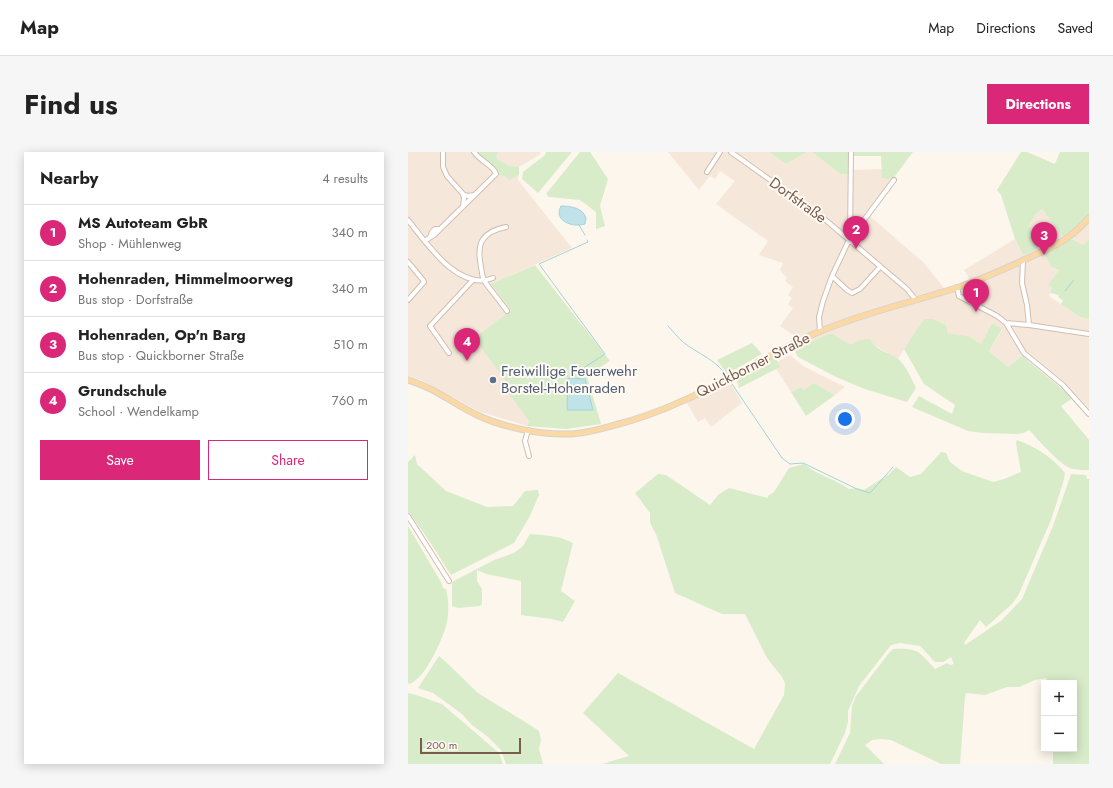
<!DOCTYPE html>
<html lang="en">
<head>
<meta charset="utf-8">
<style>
	:root { --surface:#fff; --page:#f6f6f6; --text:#222; --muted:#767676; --line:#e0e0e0; --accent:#db2777 }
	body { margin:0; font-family:Jost,sans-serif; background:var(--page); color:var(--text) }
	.controls { position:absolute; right:12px; bottom:12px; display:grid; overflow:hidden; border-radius:0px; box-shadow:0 2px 10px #0003 }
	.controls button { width:36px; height:36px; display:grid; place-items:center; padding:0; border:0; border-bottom:1px solid var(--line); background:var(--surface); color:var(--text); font:20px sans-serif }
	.scale { position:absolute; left:12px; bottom:10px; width:101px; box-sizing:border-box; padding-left:4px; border:2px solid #7a5c4d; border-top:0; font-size:11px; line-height:14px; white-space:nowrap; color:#7a5c4d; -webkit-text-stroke:3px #fffaf3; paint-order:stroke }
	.you { position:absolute; left:437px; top:267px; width:14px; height:14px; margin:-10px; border:3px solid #fff; border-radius:50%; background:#1a73e8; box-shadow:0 0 0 6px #1a73e833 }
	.badge { display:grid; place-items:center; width:26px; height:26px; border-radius:50%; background:var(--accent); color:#fff; font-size:13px; font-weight:700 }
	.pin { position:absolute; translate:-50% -33px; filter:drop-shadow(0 1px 2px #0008) }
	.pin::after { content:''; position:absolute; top:21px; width:14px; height:12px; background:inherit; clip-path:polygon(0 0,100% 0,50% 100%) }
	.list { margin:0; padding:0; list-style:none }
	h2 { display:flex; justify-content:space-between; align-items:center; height:52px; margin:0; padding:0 16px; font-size:17px }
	h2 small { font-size:13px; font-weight:400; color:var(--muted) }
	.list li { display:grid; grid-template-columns:26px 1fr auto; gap:12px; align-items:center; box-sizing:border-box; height:56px; padding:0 16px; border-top:1px solid var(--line) }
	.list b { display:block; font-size:15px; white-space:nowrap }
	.list p { margin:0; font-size:13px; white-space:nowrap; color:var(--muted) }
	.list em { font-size:13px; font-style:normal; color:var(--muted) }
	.actions { display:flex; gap:8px; padding:12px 16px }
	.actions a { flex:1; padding:9px 0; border:1px solid var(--accent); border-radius:0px; text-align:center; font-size:14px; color:var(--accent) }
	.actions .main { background:var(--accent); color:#fff }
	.map { position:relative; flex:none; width:681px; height:612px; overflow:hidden; border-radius:0px }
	header { display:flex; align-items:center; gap:24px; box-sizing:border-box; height:56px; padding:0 20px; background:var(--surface); border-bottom:1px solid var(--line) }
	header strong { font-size:19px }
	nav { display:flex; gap:22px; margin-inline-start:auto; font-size:14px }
	.intro { display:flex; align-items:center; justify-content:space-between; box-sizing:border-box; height:96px; padding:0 24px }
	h1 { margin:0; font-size:28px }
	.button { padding:10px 18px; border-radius:0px; background:var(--accent); color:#fff; font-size:14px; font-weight:700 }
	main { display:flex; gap:24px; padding:0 24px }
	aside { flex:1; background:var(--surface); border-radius:0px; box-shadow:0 2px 10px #0003 }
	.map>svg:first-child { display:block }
	.residential { fill:#f5e8da }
	.green { fill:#d8ecc9 }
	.water { fill:#bfe3e8; stroke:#a5d3da }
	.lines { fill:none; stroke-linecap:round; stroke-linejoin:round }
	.stream { stroke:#a5d3da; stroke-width:1 }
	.minor-casing { stroke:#d1beb0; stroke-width:6 }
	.major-casing { stroke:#dad1cd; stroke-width:7 }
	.minor { stroke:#fff; stroke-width:4 }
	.major { stroke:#fbd9a5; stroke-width:5 }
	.service-dot { fill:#5c6f8a; stroke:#fffaf3; stroke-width:1.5 }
	.labels { text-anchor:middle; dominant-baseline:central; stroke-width:4; stroke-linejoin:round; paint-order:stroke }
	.street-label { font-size:15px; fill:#7a5c4d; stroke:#fffaf3 }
	.service-label { font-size:15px; fill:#4e5e75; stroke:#fffaf3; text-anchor:start }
</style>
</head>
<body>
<header>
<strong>Map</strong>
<nav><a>Map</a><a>Directions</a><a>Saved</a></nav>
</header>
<div class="intro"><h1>Find us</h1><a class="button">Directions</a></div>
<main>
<aside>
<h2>Nearby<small>4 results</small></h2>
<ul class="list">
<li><span class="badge">1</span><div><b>MS Autoteam GbR</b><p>Shop · Mühlenweg</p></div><em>340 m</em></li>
<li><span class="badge">2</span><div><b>Hohenraden, Himmelmoorweg</b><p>Bus stop · Dorfstraße</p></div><em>340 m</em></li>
<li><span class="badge">3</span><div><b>Hohenraden, Op'n Barg</b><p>Bus stop · Quickborner Straße</p></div><em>510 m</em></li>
<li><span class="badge">4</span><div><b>Grundschule</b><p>School · Wendelkamp</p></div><em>760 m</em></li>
</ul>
<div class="actions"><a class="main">Save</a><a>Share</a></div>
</aside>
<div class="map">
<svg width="681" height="612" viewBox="0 0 681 612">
	<rect width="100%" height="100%" fill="#fdf6ec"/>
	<path class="residential" d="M0,0h133l-2,3 -20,12 -1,13 54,68 -81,36 20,26 -37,28 37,51 -4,3 22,29 -2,5 -49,-15 -57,-31 -13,-3z
		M260,0h101l17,12 21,-12h5l28,22 13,2 1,-6 28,-1v9l10,2 -25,33 4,4 53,46 23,29 25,-9 -8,-13 51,-31 8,16 6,-30 7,-11 6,-5 21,28 -9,6 -13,5 10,19 8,3 -10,15 3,2 -3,9 31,21 9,2v90l-24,-27 -38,-31 -19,16 -19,-16 13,-21 -10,-7 -11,21 -13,-8 -20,-3 -2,-8 -13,-6h-9l-26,40 -32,-19h-7l-6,4h-3l-19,-11 -32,15 1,-8 -20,-14 13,-18 -5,-4 4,-6 -4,-3 5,-8 -8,-6 2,-3 -7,-8 3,-7 -24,-8 9,-14 -52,-37 19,-23 -15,-10 -5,8 -5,-3 -11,14z
		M681,69v19l-6,5 -11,-6z
		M382,203l13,11 42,21 -10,8 -21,-12 -10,7 -3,-3 -10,5 -18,-28z
		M321,228l13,23 -31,24 -6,-9 -7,4 -11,-19z"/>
	<path class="green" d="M68,0h22l-2,5 1,2 12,7 10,1v8l-10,5 -4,-4 -6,-1 -2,-5 -13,-9z
		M138,0h26l-34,41 -16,-14 1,-7 22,-17z
		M172,0h10l18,27 -8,27 5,20 -9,3v-17l-16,-12 -31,-3 -3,-3z
		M361,0h38l-21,12z
		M404,0h37v23l-9,-1z
		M446,0h59l-21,28 -10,-2 -1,-22h-27z
		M613,0h6l28,12 5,-12h29v62l-14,15 -12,8 -21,-28 -6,5 -7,11 9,24 -15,6 -8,-16 -14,-44 -4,-5z
		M664,87l11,6 6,-5v79l-9,-2 -19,-13 2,-4 -5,-3 1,-2 -9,-2 2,-6 -4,-2 11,-15 -8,-3 -7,-14 16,-7z
		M127,113l75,96 -23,15 14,48 -35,5 -39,-3 2,-5 -22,-29 4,-3 -37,-51 37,-28 -20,-26z
		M516,167h9l13,6 2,8 20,3 13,8 11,-21 10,6 -13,22 19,16 15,-12 5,6 45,37 -12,8 28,34v30c-5,0 -11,0 -16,-1 -13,-3 -34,-29 -44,-39l-6,3 -7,1 -33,-1 -15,-2 -56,-24 7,-11 33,18 3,-9 -31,-21 -20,-35z
		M423,181l19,11h3l6,-4 11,-1c5,11 18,13 27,19 9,7 14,20 19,30l-9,14 -42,-13 -29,-12 -38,-20 -4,-7z
		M344,191l10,11 -35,20 -10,-14z
		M367,205l5,10 -41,21 -3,-10z
		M406,231l21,12 -29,21 -15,-24 10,-5 3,3z
		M609,288c19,7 35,17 48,33l-2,10 -12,37 -33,76 -6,8 -26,23 -6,-7 -16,23 1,2 37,-25 20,-21 31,-73 18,-52 15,1 1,4h2v285h-36v-15h21v-66h-26l-2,-5 -11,2 -16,7h-12l-22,8 -19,-2 -1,4 -5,67h-19l-50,-24 -11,-1 -8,1 -7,5 19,19h-49l15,-31 2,-27 4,-10 33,-43 4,-4c26,-1 25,2 42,20l12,-6 3,2 4,-1 -3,-7 -8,5h-8l-15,-16 -20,-3 -9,2 -32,41 -11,25v11l-3,11 -15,31h-228l27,-8 -46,-43 35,-40 136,76 30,-54 1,-12 -3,-6 -15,-19 -22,-44h-23l-47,-21 -19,-59 -6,-11v-10l-15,-20 23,-19 8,1 44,30 8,-10 11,-7 39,10v-2l6,-4 15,-24 15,-4c13,11 31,15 45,25l8,-1 7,2 25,-16 7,-7 14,10 11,-3 20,-22 5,1 4,9 12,9 31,11 11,-3 17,-7 -5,-29z
		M7,303l2,9 29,27 41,16 26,-1 12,-15 13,-1 1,5 -9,21 -16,27 -63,32 -23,-36 -20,-28v-49z
		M0,374l33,56 2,6 3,1c3,11 3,26 0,37 -4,14 -22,56 -38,58z
		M122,382c14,1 30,2 43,9l-12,48 14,10 -12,21 -11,-3 -31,-4v-34l-35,-7 -9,-4v11l5,8v15l-2,2 -22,2 -6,-2v-24l42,-22 20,-7 9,-7z
		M31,504l8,7 31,30 52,32 9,6 2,9 -2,9 4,15h-37l-5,-14 -13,-13 -16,-12 -10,-11 -29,-21 -15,-5z
		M0,541l8,2 26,9 57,49 4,11h-95z"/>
	<path class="water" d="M153,54c10,0 22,2 25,12l-1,6c-12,4 -32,-3 -24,-18z
		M160,226l17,1 8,31h-26z"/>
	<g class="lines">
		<path class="stream" d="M171,73l6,10
			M657,139l9,-11
			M260,174c5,5 10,12 15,16 15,12 32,17 43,33
			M170,227l7,-12 20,-13 -66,-90 49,-22 -1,-2
			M322,229l52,77 8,6 13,-1 54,26 13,4 23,-26"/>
		<defs>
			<path id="minor" d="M35,0v15l4,9 16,18 4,2 8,-1
				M323,0l91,65 85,72 8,10
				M299,20l13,-20
				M55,42l1,4 -1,9
				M0,68c18,22 50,72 85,58
				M98,75c-24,5 -30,16 -25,40 1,5 1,11 4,15 7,10 15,19 22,29
				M22,85l2,-5 3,-3h5
				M442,85l1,-85
				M18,88l8,-5 62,-61c-2,-8 -16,-13 -22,-22
				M615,109l-1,22 5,22 2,20
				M0,110l15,18 1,2 -16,18
				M424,124l15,14 5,3 8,-4 20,-22
				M549,135l2,9 38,20 9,7 18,30 39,32 26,29
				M598,171l23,2 60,9
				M412,179l-1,-14 4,-16 9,-25 17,-36 45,-60
				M41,201l-19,-27 43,-46
				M120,278l-3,11 4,15
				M0,364l41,65"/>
			<path id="major" d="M0,228c25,7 46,24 69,35 25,12 63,20 91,19 16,0 32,-5 47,-9 57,-14 108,-44 159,-71 16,-8 31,-17 47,-23 45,-19 92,-29 138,-44 23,-8 46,-18 69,-29 27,-12 40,-17 61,-40"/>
		</defs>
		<use href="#minor" class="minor-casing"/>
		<use href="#major" class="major-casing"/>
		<use href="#minor" class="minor"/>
		<use href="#major" class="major"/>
	</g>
	<circle class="service-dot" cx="85" cy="228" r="4"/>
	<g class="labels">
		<g class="street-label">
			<text transform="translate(390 48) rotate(36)">Dorfstraße</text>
			<text transform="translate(345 213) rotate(-27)">Quickborner Straße</text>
		</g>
		<g class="service-label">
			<text x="93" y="219">Freiwillige Feuerwehr<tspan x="93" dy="17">Borstel-Hohenraden</tspan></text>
		</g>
	</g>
</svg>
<div class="controls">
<button>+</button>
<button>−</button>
</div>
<div class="scale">200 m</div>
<div class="you"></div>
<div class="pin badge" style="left:568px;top:160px">1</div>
<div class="pin badge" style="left:448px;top:97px">2</div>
<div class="pin badge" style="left:636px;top:103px">3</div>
<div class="pin badge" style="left:59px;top:209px">4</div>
</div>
</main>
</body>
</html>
